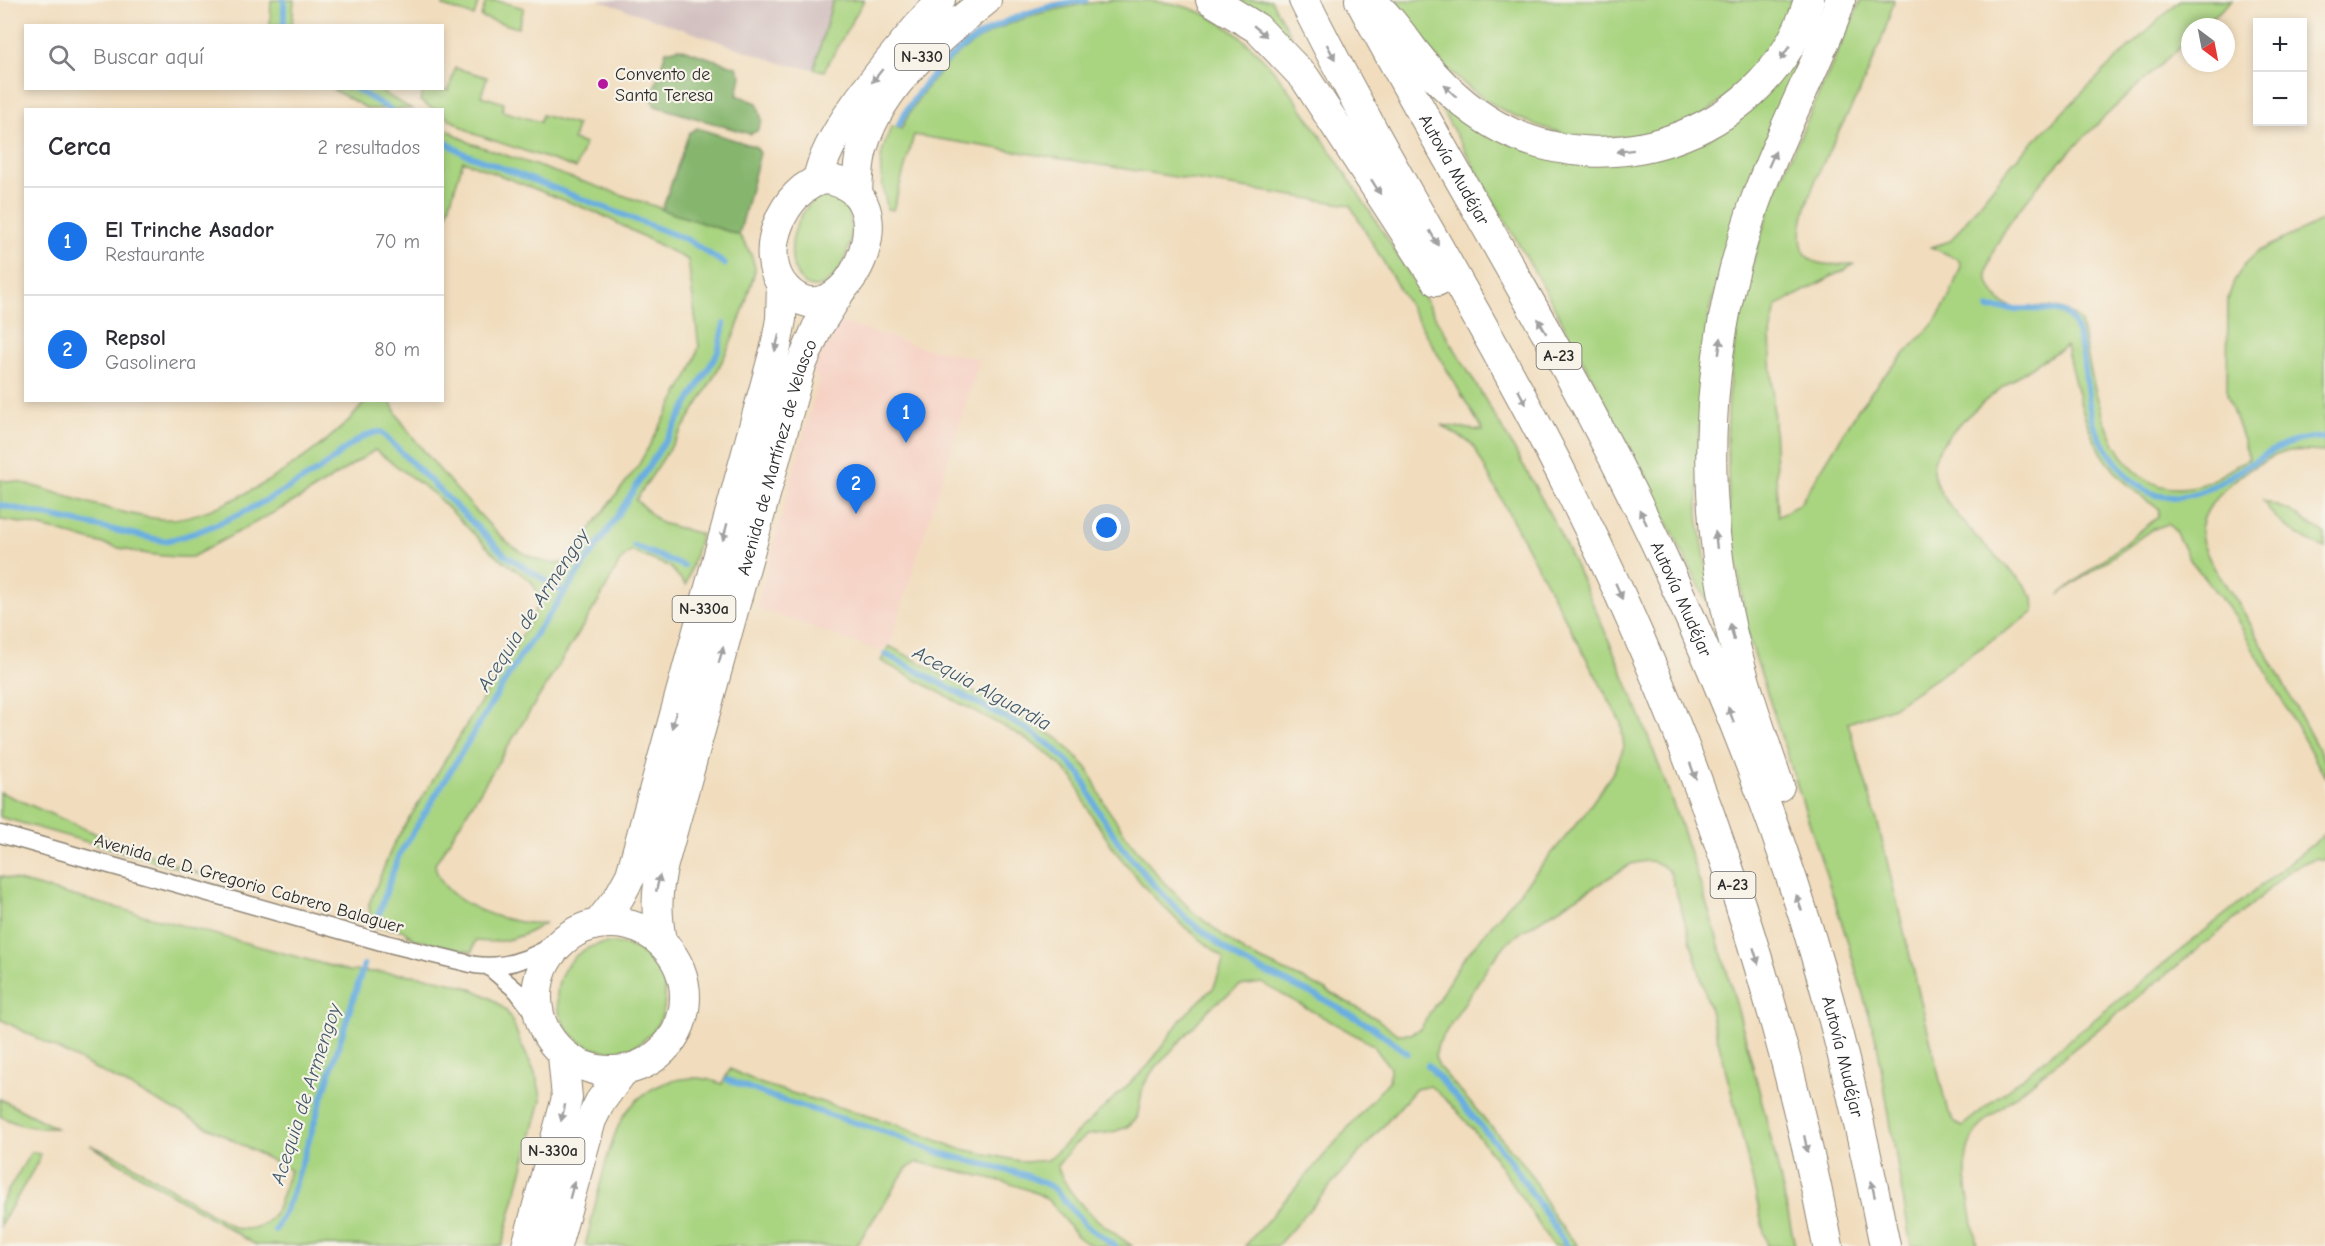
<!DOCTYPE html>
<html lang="es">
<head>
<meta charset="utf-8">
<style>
	:root { --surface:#fff; --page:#f7f7f7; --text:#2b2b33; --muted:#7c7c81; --line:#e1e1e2; --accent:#1a73e8 }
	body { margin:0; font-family:"Comic Neue",sans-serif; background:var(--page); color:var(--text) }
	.controls { position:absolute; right:18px; top:18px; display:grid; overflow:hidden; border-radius:0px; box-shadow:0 3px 9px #0003 }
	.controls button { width:54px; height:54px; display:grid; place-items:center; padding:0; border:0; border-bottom:2px solid var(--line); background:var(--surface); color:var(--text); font:30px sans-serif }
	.compass { position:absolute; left:2181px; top:18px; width:54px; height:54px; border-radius:50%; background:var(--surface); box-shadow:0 3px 9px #0003; rotate:148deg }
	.you { position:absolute; left:1107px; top:528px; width:21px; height:21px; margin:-15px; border:4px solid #fff; border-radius:50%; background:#1a73e8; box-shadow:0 0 0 9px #1a73e833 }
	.badge { display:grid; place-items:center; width:39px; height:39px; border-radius:50%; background:var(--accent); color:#fff; font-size:20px; font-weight:700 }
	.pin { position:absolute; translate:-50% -50px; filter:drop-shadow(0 2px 3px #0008) }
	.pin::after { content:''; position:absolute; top:32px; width:21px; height:18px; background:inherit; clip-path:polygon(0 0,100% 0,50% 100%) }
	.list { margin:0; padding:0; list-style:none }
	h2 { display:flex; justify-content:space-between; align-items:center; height:78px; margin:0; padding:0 24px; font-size:26px }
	h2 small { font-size:20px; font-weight:400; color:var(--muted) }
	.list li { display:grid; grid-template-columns:39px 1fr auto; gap:18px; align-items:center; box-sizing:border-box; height:108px; padding:0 24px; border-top:2px solid var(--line) }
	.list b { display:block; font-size:22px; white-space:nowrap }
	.list p { margin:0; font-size:20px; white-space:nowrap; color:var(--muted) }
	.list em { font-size:20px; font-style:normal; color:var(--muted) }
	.icon { flex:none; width:33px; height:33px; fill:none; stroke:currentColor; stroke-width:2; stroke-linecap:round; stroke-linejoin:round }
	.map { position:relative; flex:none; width:2325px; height:1246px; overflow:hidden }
	.search { position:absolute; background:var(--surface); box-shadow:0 3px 9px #0003; left:24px; top:24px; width:420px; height:66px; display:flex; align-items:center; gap:15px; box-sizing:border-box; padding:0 21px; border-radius:0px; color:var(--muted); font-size:22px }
	.panel { position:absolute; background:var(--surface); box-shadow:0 3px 9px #0003; left:24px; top:108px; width:420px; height:294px; border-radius:0px }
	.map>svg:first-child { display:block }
	.built { fill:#f6d2c5 }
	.industrial { fill:#d1bfbf }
	.green { fill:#a9d480; stroke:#6a8056; stroke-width:1.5 }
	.forest { fill:#86b66e; stroke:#58704c; stroke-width:1.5 }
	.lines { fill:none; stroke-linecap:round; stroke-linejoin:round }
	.stream { stroke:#6baee0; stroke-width:6 }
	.street-casing { stroke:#8e8474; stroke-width:19 }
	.highway-casing { stroke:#8e8474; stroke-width:32 }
	.street { stroke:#fff; stroke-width:16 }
	.highway { stroke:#fff; stroke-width:30 }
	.oneway { fill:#a0a0a0 }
	.poi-dot { fill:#b5179e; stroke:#f7f3e8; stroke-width:2 }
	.labels { text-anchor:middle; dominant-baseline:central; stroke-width:4.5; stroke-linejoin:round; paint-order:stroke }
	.shield { fill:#f7f3e8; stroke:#686764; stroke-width:1.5 }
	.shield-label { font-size:16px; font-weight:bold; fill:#2b2b2b }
	.poi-label { font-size:18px; fill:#2b2b2b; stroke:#f7f3e8; text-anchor:start }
	.street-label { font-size:18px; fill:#2b2b2b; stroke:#f7f3e8 }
	.water-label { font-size:20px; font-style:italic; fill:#41596a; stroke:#f7f3e8 }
</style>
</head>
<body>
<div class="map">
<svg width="2325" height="1246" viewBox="0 0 2325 1246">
	<rect width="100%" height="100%" fill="#f7f3e8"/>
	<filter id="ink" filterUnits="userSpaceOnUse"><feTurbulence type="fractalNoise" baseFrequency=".0167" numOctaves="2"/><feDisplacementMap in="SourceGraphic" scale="12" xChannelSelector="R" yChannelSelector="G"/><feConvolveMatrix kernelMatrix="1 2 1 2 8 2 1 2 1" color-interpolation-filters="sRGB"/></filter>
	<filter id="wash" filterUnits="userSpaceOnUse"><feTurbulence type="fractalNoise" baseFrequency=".008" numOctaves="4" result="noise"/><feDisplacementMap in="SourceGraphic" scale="24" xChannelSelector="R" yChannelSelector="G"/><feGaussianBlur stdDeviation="1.35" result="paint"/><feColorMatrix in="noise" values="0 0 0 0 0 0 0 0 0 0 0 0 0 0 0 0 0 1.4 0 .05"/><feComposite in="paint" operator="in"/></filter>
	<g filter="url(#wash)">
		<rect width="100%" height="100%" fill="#f1ddbe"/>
		<path class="built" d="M843,323l79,24 58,12 -91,287 -12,4 -120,-42 61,-227 -5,-12 23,-45z"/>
		<path class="industrial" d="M598,0h235l-19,69 -30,-5z"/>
		<path class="green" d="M271,0h23l-2,25h-22z
			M445,0h34l-5,16 -31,-10z
			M494,0l30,8 -6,20 -37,-11 5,-16 7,1z
			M833,0h31l-40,71 -10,-2z
			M1113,0c30,0 58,0 87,12 63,27 102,97 139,152 26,39 51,79 76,119 54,91 113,182 158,278 104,219 172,448 222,685h-28c-27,-126 -59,-251 -97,-374 -14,-13 -21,-13 -39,-8l-107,66 -17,13 -18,22 -51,79 -3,13 5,11 88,101 27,50 23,27h-25c-33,-50 -76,-123 -123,-160l-14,3 -139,157h-32l144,-165 1,-13 -17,-23 -111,-62 -22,3 -29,21 -60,66 -8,13 -6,32 -10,9 -14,5 -26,3 -14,11 -16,20c14,37 44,58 75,80 -11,0 -26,0 -37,0 -27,-6 -33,-42 -57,-52 -37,-16 -80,-22 -120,-32l-12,7 -50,77h-271c9,-32 23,-108 40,-132 23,-32 62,-44 97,-30l8,-15 32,15 133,40 62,24 68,14 23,-2 101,-95 33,-47 32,-31 10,-29 -42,-33 -34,-34 -33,-40 -25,-38 -16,-34 -25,-25 -26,-17 -142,-76 8,-15 143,76 28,18 28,29 17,36 24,35 32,39 32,33 53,41 78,36 53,30 20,15h14l10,-6 39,-65 123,-147 31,-45 10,-24 -3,-24 -149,-279 -31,-19 42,6 -133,-226 -436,-70 -21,75 -6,-1c-6,-38 -13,-45 5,-83l9,3c46,-93 115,-117 212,-129z
			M1236,0h35l27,49z
			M1396,0h404c-9,17 -21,51 -34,64 -8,9 -19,15 -28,23 -13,9 -26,24 -40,30 -117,56 -245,-8 -302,-117z
			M1822,0h8l-97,234 -23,74 -11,123 -1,86 18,103 -76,-153 -91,-170 -117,-204 32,27 216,31 30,-13 28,-17z
			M1861,0h33c-7,28 -18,56 -30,82 -15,35 -83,141 -57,174 9,12 34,8 48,8l-79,42 -6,29 8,181 22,-12 59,-96 23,-30 52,-55 14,-23 13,-34 -3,-7 -27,-12 19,-6 64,-80 91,-91 75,-70h52l-30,27h-12v11c-48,44 -198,173 -203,236 0,7 4,15 8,21 18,28 55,-5 86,27 12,59 27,184 115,164 19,-5 36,-18 53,-28l-22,-64 1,-95 6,-18 10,-16 15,-14 66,-32v233c-11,0 -26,-3 -36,-1 -31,7 -96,51 -87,88 5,24 25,46 38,67 30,51 57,104 85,156v15l-90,-161 -47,-59 -13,-26 -7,-7 -17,6 -93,65 100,-78 1,-8c-68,-45 -75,-88 -93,-163 -32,18 -136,84 -133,125 2,31 68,89 91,113l9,13 1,15 -141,95 -45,16 30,101 69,285 8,13 7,4 363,-292v26l-10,-2 -22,10 -53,47 -252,203c-8,9 -17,19 -20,31 -7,29 5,67 9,97h-66l-34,-203 -31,-107 -99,-305 -18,-121 -2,-72 3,-66 10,-60 17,-65 20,-59z
			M455,68l32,9 -6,19 23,7 -2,8 38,11 2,-7 35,10 -4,15 12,4 -9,24 -102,-34 -31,-19 -1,-5 -9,-1 -13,-8 4,-12 25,1z
			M332,89h44l36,20h-44z
			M443,127l27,16 269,92c7,9 14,21 16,33 0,6 -4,16 -6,22 -19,77 -71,144 -113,210l25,23 40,11 -15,51 -16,-18 -39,-16 -10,9 -22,40 -164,264c4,40 76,62 110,59 -24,15 -41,21 -70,18l-3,11 -58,-13 -12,-9 -31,-3 -2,-23 24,-59 138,-225 7,-16 -1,-13 -6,-10 -38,-28 -58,-58 -60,-45 -71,46 -112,61c-65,3 -128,-31 -192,-37v-40l19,2c45,12 96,32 142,37 53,6 176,-75 204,-118h26c2,20 103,134 124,147 15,9 34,20 51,13l72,-95 53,-96 8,-23 -11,-87 -86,-45 -139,-54 -20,66z
			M827,195l18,8c9,18 8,38 -1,57 -30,60 -70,8 -44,-42 7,-12 13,-20 27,-23z
			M2263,501l27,10 35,23v14c-23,-8 -50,-26 -62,-47z
			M0,792l106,46 100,38 -206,-59z
			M0,876l349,95c44,1 126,5 157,40 8,9 10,22 15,33 10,20 18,34 20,56l-39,146 -246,-1 -166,-100 31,13 114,70c42,7 44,-27 55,-58l-290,-151z
			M557 997a54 54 0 1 1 108 0a54 54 0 1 1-108 0Z
			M0,1099l56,29c-22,1 -37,-2 -56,-12z
			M31,1152l9,2 -2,8 -38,64v-22z"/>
		<path class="forest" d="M679,48l58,19 4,9 -4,19 20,8 5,17 -5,11 -7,3 -95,-28 -4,-7 15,-48z
			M697,128l59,19 4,6 -21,82 -77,-25 27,-77z"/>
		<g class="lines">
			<path class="stream" d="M284,26v-26
				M354,88l37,22
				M899,124c40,-76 104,-113 187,-124
				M442,140l21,13 225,87 37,24
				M1989,308c18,3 65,-2 77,6 20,14 19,80 26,105 5,17 16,33 27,47 12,15 24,27 43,30 59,10 101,-63 163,-58
				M0,505l164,36c47,-8 114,-46 155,-71 18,-12 40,-38 62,-38l124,123 59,37
				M634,546l50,20
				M885,654l142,75 27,19 27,27 16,34 24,37 33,39 33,34 54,42 78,36 53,30 35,26
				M377,919l21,-62 123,-202 87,-125 65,-101 45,-77 6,-28
				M1428,1065l79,91 60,90
				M728,1080l50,19 110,34 52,20 85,22 21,9 9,5 30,36 30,21
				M275,1230l15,-30 74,-235"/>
		</g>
	</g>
	<g filter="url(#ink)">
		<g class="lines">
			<defs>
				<path id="street" d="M0,834l385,109 90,22c36,5 67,-12 96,-31
					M489,967l28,24 24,32"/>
				<g id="highway">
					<path d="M1211,0l46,28 48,50 132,203"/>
					<path d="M1304,0c83,167 184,325 267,492 119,237 207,493 257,754"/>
					<path id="s1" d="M1360,0c102,191 219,374 309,571 61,132 114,269 154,409 25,88 44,177 62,266"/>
					<path d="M1379,8c13,13 23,27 34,42 23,30 50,57 84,76 117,64 275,3 312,-126"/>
					<path d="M825,179c91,10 17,170 -39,110 -32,-33 -2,-103 39,-110z"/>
					<path d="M818,180c9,-54 87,-136 122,-180"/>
					<path d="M857,192c1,-15 1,-32 6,-46 18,-61 75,-108 123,-146"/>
					<path d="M1779,786c-17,-50 -35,-101 -47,-152 -34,-142 -26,-291 22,-429 17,-48 40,-95 61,-142 8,-20 20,-41 25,-63"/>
					<circle cx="611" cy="997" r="74"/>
					<path d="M599,923l20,-26 12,-22 145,-528 5,-28 1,-34"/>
					<path id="s2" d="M661,941c-5,-28 -5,-49 2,-77l137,-496 17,-40 21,-33"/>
					<path d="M527,1246l40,-148 -4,-43"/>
					<path d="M556,1246l35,-126 9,-18 23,-31"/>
				</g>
			</defs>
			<use href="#street" class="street-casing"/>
			<use href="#highway" class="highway-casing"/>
			<use href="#street" class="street"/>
			<use href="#highway" class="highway"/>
		</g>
		<defs><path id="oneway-solid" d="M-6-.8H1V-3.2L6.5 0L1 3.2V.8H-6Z" transform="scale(1.5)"/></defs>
		<g class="oneway">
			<use href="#oneway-solid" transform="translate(1260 31) rotate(40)"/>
			<use href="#oneway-solid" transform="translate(1331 52) rotate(62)"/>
			<use href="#oneway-solid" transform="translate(1785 53) rotate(123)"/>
			<use href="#oneway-solid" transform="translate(877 76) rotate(129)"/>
			<use href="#oneway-solid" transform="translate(1450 91) rotate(-137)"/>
			<use href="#oneway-solid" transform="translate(1625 151) rotate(173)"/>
			<use href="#oneway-solid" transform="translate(1772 159) rotate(-66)"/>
			<use href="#oneway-solid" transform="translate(1376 187) rotate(58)"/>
			<use href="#oneway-solid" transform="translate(1434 238) rotate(60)"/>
			<use href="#oneway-solid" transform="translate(1542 326) rotate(-119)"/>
			<use href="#oneway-solid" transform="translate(777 343) rotate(104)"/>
			<use href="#oneway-solid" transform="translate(1720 346) rotate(-82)"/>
			<use href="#oneway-solid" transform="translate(1522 397) rotate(62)"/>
			<use href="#oneway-solid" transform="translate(1643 517) rotate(-116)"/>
			<use href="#oneway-solid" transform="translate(725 532) rotate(105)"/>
			<use href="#oneway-solid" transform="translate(1716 540) rotate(-96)"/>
			<use href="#oneway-solid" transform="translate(1619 591) rotate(66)"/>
			<use href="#oneway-solid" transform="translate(1732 632) rotate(-103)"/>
			<use href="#oneway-solid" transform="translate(721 655) rotate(-74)"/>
			<use href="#oneway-solid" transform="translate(1731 715) rotate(-111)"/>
			<use href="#oneway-solid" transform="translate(674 720) rotate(105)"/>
			<use href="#oneway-solid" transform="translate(1693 771) rotate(70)"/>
			<use href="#oneway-solid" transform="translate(658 883) rotate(-78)"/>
			<use href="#oneway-solid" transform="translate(1799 903) rotate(-109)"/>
			<use href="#oneway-solid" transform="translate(1756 956) rotate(73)"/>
			<use href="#oneway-solid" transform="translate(563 1113) rotate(104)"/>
			<use href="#oneway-solid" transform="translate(1806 1144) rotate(78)"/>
			<use href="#oneway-solid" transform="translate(1873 1189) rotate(-102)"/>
			<use href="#oneway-solid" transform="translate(572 1190) rotate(-75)"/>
		</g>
	</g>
	<circle class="poi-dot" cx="603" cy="84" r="6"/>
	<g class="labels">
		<g class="shield">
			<rect x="895" y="44" width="54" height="26" rx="4.5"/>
			<rect x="1536.5" y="343" width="45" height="26" rx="4.5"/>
			<rect x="672.5" y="596" width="63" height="26" rx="4.5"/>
			<rect x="1710.5" y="872" width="45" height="26" rx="4.5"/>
			<rect x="521.5" y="1138" width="63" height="26" rx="4.5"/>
		</g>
		<g class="shield-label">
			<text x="922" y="57">N-330</text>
			<text x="1559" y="356">A-23</text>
			<text x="704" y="609">N-330a</text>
			<text x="1733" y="885">A-23</text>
			<text x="553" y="1151">N-330a</text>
		</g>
		<g class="poi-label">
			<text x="615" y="74">Convento de<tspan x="615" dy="21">Santa Teresa</tspan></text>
		</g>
		<g class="street-label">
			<text stroke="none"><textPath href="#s1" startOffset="194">Autovía Mudéjar</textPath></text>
			<text stroke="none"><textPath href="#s2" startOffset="500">Avenida de Martínez de Velasco</textPath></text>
			<text stroke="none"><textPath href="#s1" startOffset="680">Autovía Mudéjar</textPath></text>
			<text transform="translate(249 884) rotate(16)">Avenida de D. Gregorio Cabrero Balaguer</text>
			<text stroke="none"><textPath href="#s1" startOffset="1166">Autovía Mudéjar</textPath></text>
		</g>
		<g class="water-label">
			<text transform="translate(533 610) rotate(-57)">Acequia de Armengoy</text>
			<text transform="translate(982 688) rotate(29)">Acequia Alguardia</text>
			<text transform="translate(306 1094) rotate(-72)">Acequia de Armengoy</text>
		</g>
	</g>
</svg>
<div class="controls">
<button>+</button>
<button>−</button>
</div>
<svg class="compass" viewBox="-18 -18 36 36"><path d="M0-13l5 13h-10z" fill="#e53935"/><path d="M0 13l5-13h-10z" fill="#7c7c81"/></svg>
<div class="you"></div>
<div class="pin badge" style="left:906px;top:443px">1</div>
<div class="pin badge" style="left:856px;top:514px">2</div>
<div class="search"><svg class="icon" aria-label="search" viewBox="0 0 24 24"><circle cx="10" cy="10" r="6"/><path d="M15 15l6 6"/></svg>Buscar aquí</div>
<section class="panel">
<h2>Cerca<small>2 resultados</small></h2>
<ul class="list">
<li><span class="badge">1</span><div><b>El Trinche Asador</b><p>Restaurante</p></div><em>70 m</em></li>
<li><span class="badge">2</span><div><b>Repsol</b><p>Gasolinera</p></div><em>80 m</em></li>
</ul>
</section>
</div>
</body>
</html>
